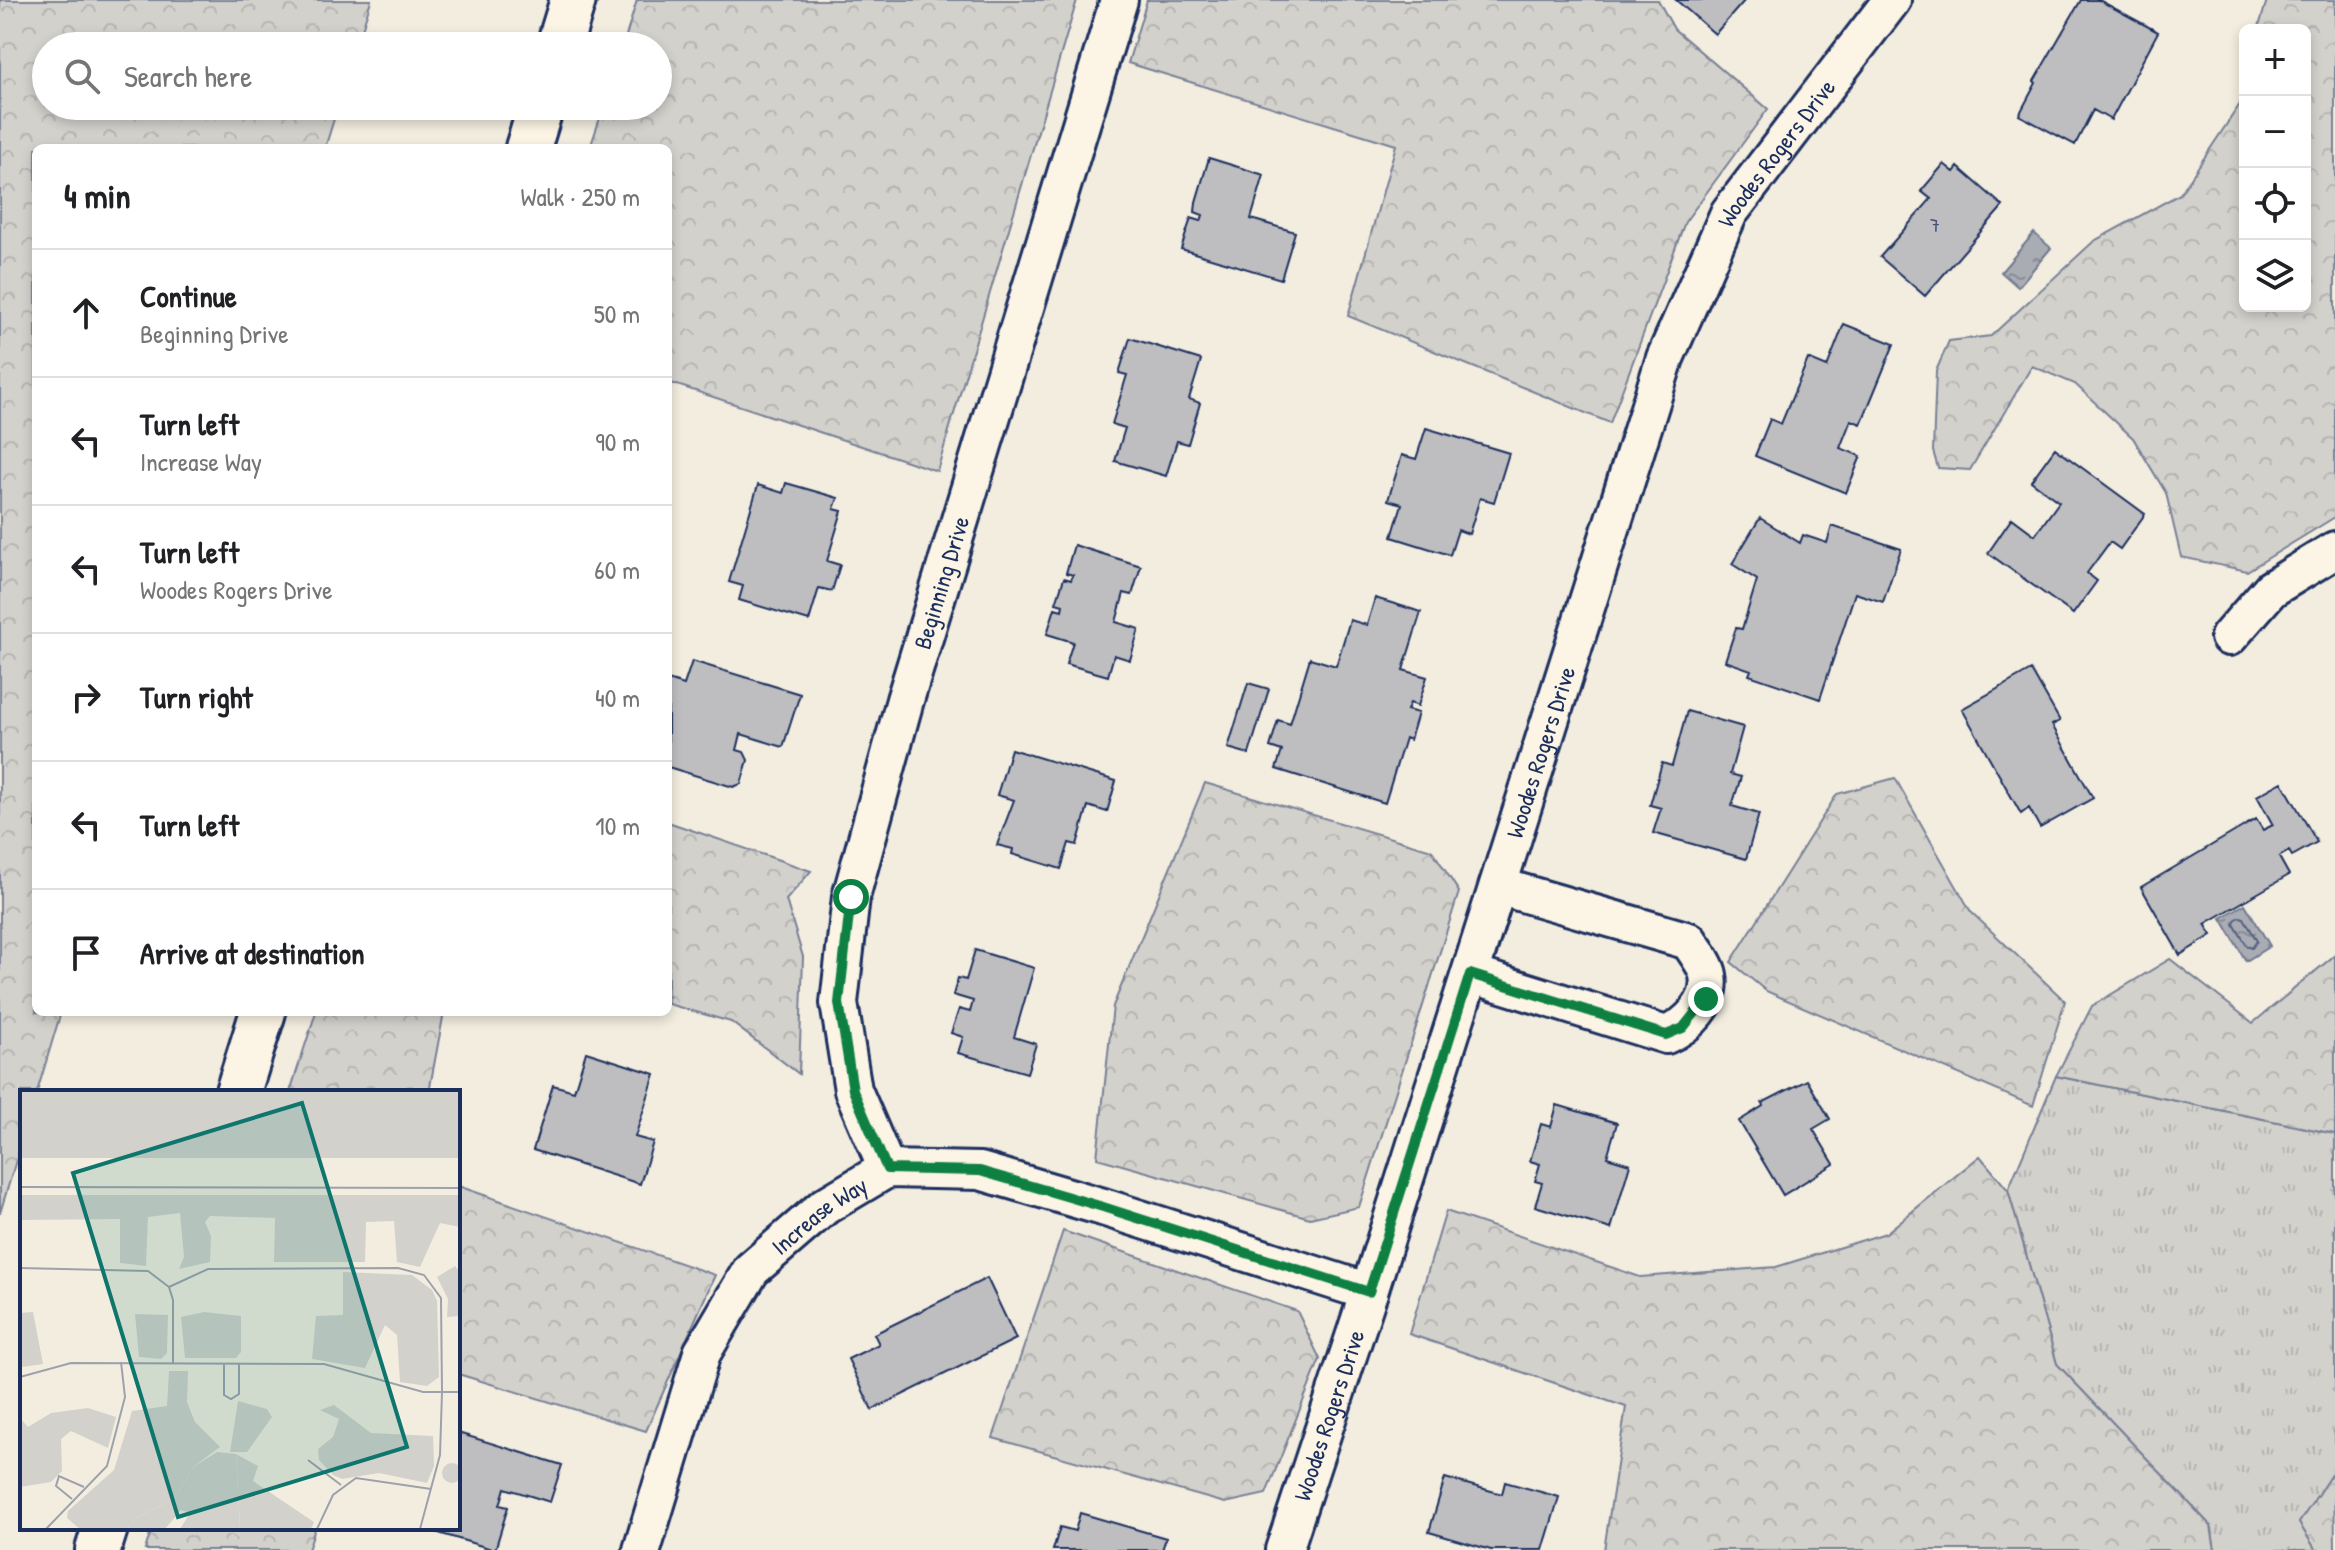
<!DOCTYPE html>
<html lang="en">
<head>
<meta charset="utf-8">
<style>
	:root { --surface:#fff; --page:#f2f2f2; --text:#202124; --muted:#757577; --line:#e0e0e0 }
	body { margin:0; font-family:"Patrick Hand",sans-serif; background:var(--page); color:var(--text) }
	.controls { position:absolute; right:24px; top:24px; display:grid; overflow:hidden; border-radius:12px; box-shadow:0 4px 12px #0003 }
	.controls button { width:72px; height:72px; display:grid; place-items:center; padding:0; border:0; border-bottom:2px solid var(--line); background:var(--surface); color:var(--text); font:40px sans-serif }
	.stop { position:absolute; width:24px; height:24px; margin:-18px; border:6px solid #0b8043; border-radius:50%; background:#fff }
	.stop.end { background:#0b8043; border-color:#fff; box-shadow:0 2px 8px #0008 }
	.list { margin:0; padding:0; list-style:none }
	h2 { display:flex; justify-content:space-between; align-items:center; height:104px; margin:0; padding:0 32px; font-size:34px }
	h2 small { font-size:26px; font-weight:400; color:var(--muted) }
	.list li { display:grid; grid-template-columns:52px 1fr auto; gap:24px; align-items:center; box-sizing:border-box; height:128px; padding:0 32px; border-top:2px solid var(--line) }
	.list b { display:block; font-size:30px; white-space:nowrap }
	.list p { margin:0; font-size:26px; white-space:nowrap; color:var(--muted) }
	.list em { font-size:26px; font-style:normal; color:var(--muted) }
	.icon { flex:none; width:44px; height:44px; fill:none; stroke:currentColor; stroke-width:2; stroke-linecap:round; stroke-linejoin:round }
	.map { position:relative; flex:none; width:2335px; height:1550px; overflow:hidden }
	.search { position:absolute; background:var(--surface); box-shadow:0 4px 12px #0003; left:32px; top:32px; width:640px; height:88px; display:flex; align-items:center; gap:20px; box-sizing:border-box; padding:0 28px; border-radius:44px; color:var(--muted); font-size:30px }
	.panel { position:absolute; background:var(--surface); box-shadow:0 4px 12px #0003; left:32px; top:144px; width:640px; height:872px; border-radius:12px }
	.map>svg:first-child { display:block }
	.grass { fill:url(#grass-tufts); stroke:#778095; stroke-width:2 }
	.forest { fill:url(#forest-crowns); stroke:#778095; stroke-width:2 }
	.water { fill:url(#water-ripples); stroke:#707a91; stroke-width:2 }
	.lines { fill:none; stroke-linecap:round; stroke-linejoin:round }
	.shore { stroke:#546180; stroke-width:2 }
	.building { fill:#bebec0; stroke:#1b2f5e; stroke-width:2 }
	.minor-casing { stroke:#1b2f5e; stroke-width:42 }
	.primary-casing { stroke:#1b2f5e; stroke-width:50 }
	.minor { stroke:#fcf5e5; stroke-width:36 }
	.primary { stroke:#fcf5e5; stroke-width:44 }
	.route { stroke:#0b8043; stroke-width:10 }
	.labels { text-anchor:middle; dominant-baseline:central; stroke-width:8; stroke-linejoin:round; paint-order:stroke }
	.number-label { font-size:20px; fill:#445376 }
	.street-label { font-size:24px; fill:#1b2f5e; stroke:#fcf5e5 }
	.inset-road { fill:none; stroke:#9da1ac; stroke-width:2 }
	.view { fill:#0f766e; fill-opacity:0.15; stroke:#0f766e; stroke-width:4 }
	.inset-edge { fill:none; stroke:#1b2f5e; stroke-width:4 }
</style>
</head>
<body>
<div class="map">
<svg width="2335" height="1550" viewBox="0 0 2335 1550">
	<defs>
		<pattern id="grass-tufts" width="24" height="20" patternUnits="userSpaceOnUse" patternTransform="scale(2)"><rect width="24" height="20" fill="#d3d1cc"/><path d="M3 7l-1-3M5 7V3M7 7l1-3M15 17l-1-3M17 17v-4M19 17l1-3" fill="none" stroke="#b5b4b2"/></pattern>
		<pattern id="forest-crowns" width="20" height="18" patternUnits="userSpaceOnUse" patternTransform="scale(2)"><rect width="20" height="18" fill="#d3d1cc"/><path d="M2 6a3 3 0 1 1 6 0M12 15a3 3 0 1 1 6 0" fill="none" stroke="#b5b4b2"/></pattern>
		<pattern id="water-ripples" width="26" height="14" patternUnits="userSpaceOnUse" patternTransform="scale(2)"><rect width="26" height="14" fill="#a9acb3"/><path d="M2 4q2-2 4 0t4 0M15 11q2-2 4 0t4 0" fill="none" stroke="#898c95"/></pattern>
	</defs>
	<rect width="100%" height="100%" fill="#f3ede0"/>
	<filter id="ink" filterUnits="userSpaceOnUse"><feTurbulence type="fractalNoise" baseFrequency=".0125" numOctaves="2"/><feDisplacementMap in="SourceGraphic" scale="16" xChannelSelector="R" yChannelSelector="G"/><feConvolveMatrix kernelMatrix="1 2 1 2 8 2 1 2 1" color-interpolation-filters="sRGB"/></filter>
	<g filter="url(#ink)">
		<path class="grass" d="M2056,1076l279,58v337l-36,52 17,27h-101l-4,-24 -154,-162 -49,-174z"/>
		<path class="forest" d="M0,0h371l-14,46h-311v60h292l-13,42h-289v864h25l-24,80h-15v49l-22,72z
			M637,0h440l-140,471 -269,-89v-234h-78l14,-42h54v-60h-35z
			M1147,0h511l16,29 94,80 -83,113 -75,201 -262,-107 48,-171 -268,-82z
			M2267,0h68v517l-88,54 -66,-14 -15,-64 -33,-55 -58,-54 -43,-18 -62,104 -32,-2 -5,-17 3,-80 13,-30 42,-5 103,-95 86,-47 60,-90 5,-20v222h60v-276h-47z
			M1895,778l76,134 94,89 -32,105 -267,-115 -35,-29 106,-168z
			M1205,783l227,67 27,42 -100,315 -49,11 -213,-60 16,-152z
			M668,822l143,49 -25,29 17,57 -4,117 -68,-52 -63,-18z
			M2335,955v179l-279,-58 36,-70 78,-47 83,64z
			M316,1012h128l-15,80h-139z
			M1980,1156l28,34 49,174 154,162 4,24h-611l22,-143 -217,-73 37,-123 194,66 136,-10 110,-34z
			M458,1186l257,89 -69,156 -188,-57z
			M1063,1231l234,80 23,48 -54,135 -41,9 -232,-65z
			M2334,1470l1,80h-19l-17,-27z
			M152,1528h163l-7,22h-163z"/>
		<path class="water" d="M2034,233l17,15 -33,39 -17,-15z
			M2245,904l25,42 -24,15 -25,-43z"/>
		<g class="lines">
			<path class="shore" d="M2240,917l4,1 13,23 -5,7 -5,-2 -13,-22 1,-4z"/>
		</g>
		<path class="building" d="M1676,0h69l-30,34z
			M2081,0h18l59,32 -47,88 -18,-10 -18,35 -56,-30 17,-32 -2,-2z
			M1209,158l55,17 -13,44 44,13 -14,47 -100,-30 10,-31 10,3 2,-6 -8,-3 1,-10z
			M1944,164l10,8 4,-5 45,39 -78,90 -45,-39 51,-58 -10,-8z
			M1844,324l50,20 -33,80 -10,-4 -11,28 21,8 -15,37 -91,-37 15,-37 11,5 27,-65 19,8z
			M1130,338l71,22 -12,39 11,4 -12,41 -11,-3 -11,35 -51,-15 10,-33 -13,-4 15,-49 -8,-2z
			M1426,428l83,25 -15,49 -14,-4 -11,36 -11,-4 -8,25 -58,-18 10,-33 -14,-4 14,-45 14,4z
			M2055,448l90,66 -25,35 -10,-7 -23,31 10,8 -24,33 -85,-61 24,-35 23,17 24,-33 -28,-21z
			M786,483l52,15 -4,11 8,2 -15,50 13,4 -8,26 -13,-3 -10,33 -70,-21 4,-14 -14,-4 29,-97 25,8z
			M1760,518l40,25 3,-8 24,8 5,-17 69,23 -18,53 -28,-9 -35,106 -71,-24 2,-5 -26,-9 11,-33 6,1 15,-49 -25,-16z
			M1074,545l67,21 -9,29 -8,-2 -8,29 23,7 -9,31 -16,-5 -6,21 -42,-12 7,-22 -26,-8 8,-26 7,2 1,-5 -7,-2 8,-25 7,2 2,-5 -7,-2z
			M1375,598l46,14 -18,58 24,7 -9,29 -8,-3 -3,7 11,3 -8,27 -5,-2 -20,65 -109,-34 6,-18 -12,-4 8,-27 12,4 20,-66 26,8 14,-46 17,5z
			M692,661l108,33 -17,53 -42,-13 -4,16 7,2 4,8 -7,24 -8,3 -65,-20v-87l16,5z
			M2031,670l29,51 -8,4 41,73 -53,30 -11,-20 -8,6 -59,-105z
			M1248,683l21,6 -20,65 -21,-6z
			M1687,711l56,16 -13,47 11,3 -9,29 27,8 -13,45 -93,-26 8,-25 -11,-3 12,-42 10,3z
			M1011,749l105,32 -9,31 -19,-6 -11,39 -8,-2 -8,26 -49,-15 1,-5 -16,-4 17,-45 -17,-5z
			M2282,782l35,60 -25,14 -3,-5 -10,6 10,18 -84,49 7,11 -32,20 -39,-68 115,-68 7,11 10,-5 -16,-29z
			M975,950l59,18 -20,69 22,7 -9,29 -69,-20 5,-16 -12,-4 8,-24 11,3 3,-11 -20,-6 5,-17 8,2z
			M586,1052l69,22 -20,63 18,5 -13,42 -107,-34 20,-65 21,6z
			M1807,1080l23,39 -17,10 21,35 -51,31 -44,-74 24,-15 -1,-3z
			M1557,1105l60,18 -10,34 23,7 -19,65 -76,-23 7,-23 -7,-2 5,-17 -10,-3 11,-37 10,3z
			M987,1278l29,61 -144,71 -24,-51 31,-15 -5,-10z
			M458,1433l104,32 -12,37 -45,-14 -5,17 8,2 -13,43 -73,-22h36z
			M1445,1478l57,16 3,-12 54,15 -16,53h-52l-62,-18z
			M1080,1513l86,25 -4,12h-109l7,-23 15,4z"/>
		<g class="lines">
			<defs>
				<g id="minor">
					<path d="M2229,637l42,-48 64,-39"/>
					<path d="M1470,974l196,61c22,-9 47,-33 42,-60 -2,-11 -13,-24 -19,-34l-191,-55"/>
					<path id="s1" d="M887,1169l-34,-79 -14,-87 12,-106 54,-197 214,-700"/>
					<path id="s2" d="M642,1550l60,-197 49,-83 74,-64 62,-37 93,2 123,36 266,85"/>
					<path id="s3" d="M1284,1550l85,-258 296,-934 64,-145 163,-213"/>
				</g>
				<path id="primary" d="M559,46l14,-46
					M528,148l13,-42
					M238,1092l25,-80
					M98,1550l7,-22"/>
			</defs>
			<use href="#minor" class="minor-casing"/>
			<use href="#primary" class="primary-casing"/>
			<use href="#minor" class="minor"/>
			<use href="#primary" class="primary"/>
		</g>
	</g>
	<g class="lines" filter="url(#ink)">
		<path class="route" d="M851,897l-12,106 14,87 34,79 93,2 123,36 266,85 101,-318 196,61 17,-7 23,-29"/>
	</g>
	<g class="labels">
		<g class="number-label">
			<text x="1935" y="224">7</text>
		</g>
		<g class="street-label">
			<text stroke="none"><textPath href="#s3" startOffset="1486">Woodes Rogers Drive</textPath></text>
			<text stroke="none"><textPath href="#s1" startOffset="608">Beginning Drive</textPath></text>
			<text stroke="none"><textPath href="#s3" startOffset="838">Woodes Rogers Drive</textPath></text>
			<text stroke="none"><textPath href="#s2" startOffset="390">Increase Way</textPath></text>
			<text stroke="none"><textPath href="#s3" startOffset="142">Woodes Rogers Drive</textPath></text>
		</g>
	</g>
	<g transform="translate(20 1090)">
		<rect width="440" height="440" fill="#f3ede0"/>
		<path d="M197,362l19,2 4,75h-60l10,-16 -9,-3 -16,19h-38l8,-10 41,-22 17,-30z" fill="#d3d1cc"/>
		<path d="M0,1h440v67h-440zM0,105h440v32l-20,-4 -20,44 -23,-5 -3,-41 -28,1 -1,40h-91l1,-44 -65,-2 -5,6 6,14 -1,26 -31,7 5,-12 -4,-44 -32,4 -2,49 -26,-3v-44l-100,1zM435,176l5,6v44l-13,1 1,-18 -11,-22zM323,182l69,3 20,15 5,11 2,76 -12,9 -27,-4 -3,-47 -12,-10 -20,43 -53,-9 4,-43 27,-1zM13,222l10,52 -21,3 -2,-54zM184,222l37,4v36l-5,6h-51l-4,-41zM115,224l33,1 -1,38 -6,6 -22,-2zM149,281h19l-1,31 8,20 25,25 -27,20 -17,30 -41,22 -8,10h-47l-13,-11 1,-7 46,-41 18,-59 35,-5zM218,311l29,8 5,8 -25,35h-17zM314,315l37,28 62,3 1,30 -7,17 -48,-10 -37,6 -9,-4 -14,-15 -1,-11 15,-12 6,-18 -19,-9zM68,318l28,9 -8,31 -37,-17 -10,8 1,32 -11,11 -31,5v-69l8,9 23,-14zM216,364l22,12 -5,15 61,41 -3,7h-71zM422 383a10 10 0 1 1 20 0a10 10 0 1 1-20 0Z" fill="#d3d1cc"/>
		<path class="inset-road" d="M0,97l440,1M0,178l128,3 21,16 4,13v63M149,197l39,-18 190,-1 26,7 17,23 1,94 -2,63 -20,74M204,273v32l7,4 8,-5v-30M0,287l51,-14 253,1 99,28h37M288,370l33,25M52,409l-16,-13 3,-10 25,11M26,439l61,-63 18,-69 -4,-35M297,439l16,-34 23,-17 75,11"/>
		<path class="view" d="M282,13l105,344 -229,70 -105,-344z"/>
		<rect width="440" height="440" class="inset-edge"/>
	</g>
</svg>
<div class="controls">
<button>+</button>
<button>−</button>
<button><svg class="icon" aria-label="locate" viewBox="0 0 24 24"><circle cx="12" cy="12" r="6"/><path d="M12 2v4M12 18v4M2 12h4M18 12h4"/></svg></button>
<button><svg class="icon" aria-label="layers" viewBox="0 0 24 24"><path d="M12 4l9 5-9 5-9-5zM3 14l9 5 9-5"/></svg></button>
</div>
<div class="stop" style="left:851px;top:897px"></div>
<div class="stop end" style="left:1706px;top:999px"></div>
<div class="search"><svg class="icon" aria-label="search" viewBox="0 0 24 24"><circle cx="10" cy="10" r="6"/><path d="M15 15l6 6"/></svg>Search here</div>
<section class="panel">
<h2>4 min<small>Walk · 250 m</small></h2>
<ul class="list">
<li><svg class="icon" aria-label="ahead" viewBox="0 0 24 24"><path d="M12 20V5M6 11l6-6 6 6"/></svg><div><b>Continue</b><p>Beginning Drive</p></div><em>50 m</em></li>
<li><svg class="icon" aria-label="left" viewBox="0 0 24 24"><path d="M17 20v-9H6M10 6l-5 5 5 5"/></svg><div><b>Turn left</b><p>Increase Way</p></div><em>90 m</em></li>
<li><svg class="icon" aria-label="left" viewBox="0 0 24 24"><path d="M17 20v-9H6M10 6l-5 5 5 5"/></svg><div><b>Turn left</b><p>Woodes Rogers Drive</p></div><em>60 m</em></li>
<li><svg class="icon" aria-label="right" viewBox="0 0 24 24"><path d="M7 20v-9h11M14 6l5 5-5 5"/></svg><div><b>Turn right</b></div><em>40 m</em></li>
<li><svg class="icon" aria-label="left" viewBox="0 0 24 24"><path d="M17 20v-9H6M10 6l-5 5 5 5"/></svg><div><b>Turn left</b></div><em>10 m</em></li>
<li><svg class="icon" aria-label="arrive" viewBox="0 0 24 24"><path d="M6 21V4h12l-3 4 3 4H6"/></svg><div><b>Arrive at destination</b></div></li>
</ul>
</section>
</div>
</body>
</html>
